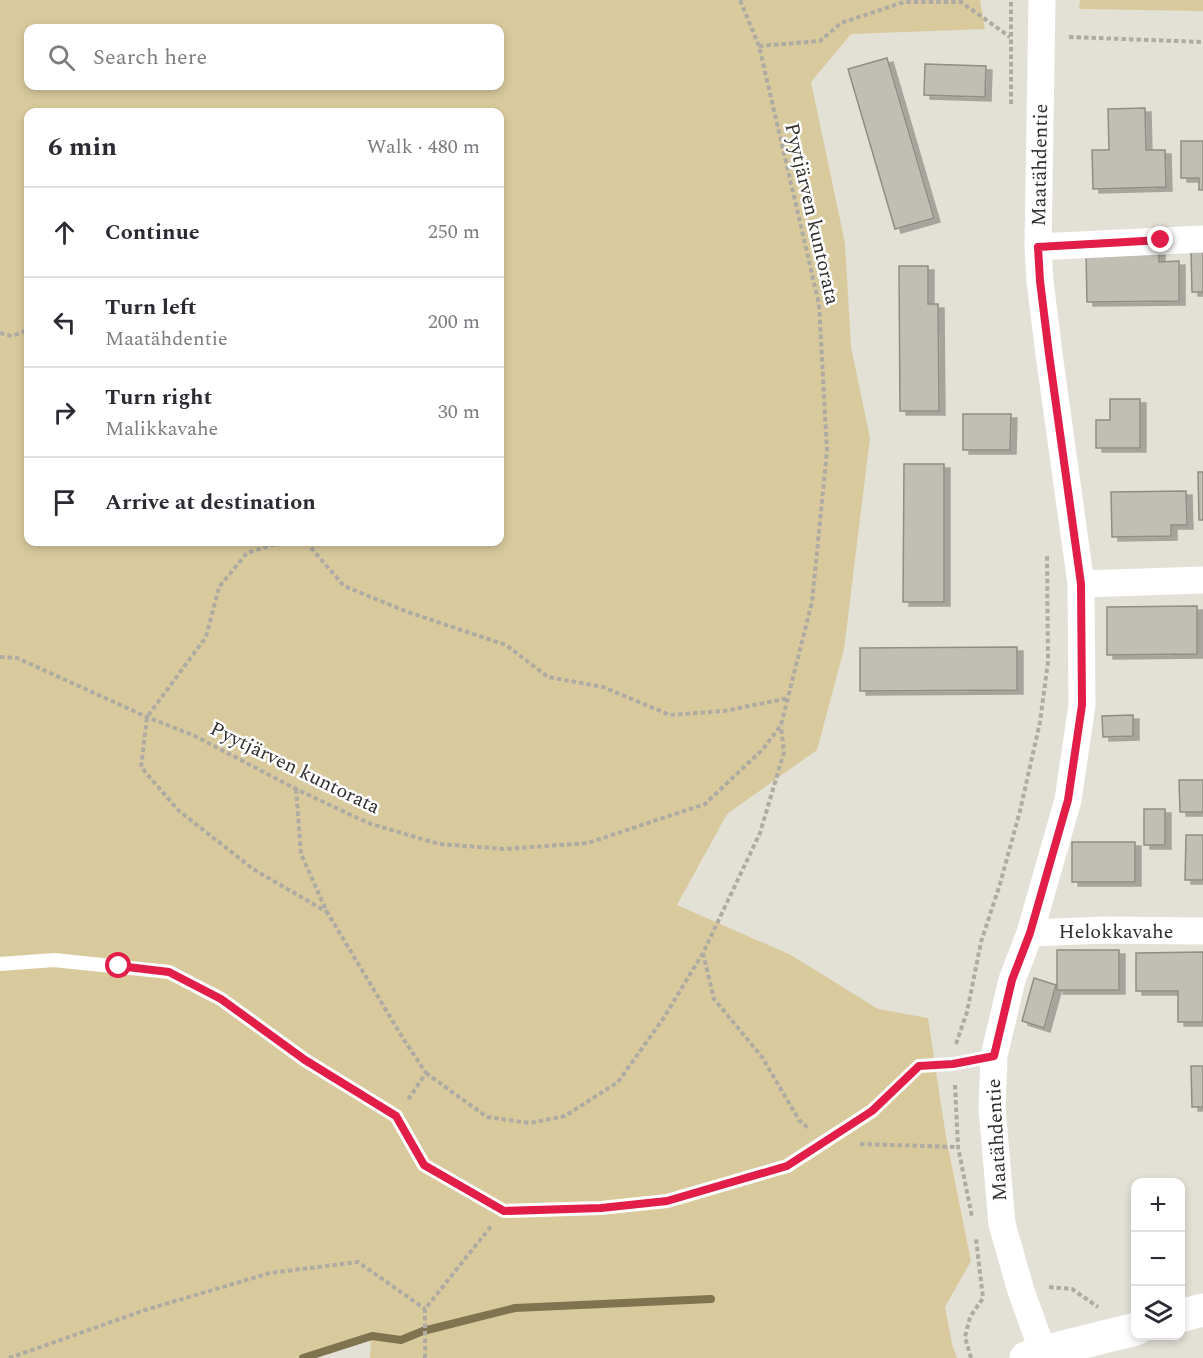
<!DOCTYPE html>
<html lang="en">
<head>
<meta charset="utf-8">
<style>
	:root { --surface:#fff; --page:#f2f2f3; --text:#2b2b33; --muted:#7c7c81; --line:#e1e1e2 }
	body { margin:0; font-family:Spectral,serif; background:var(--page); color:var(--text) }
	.controls { position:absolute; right:18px; bottom:18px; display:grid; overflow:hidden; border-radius:12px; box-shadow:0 3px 9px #0003 }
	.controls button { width:54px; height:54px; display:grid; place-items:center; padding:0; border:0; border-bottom:2px solid var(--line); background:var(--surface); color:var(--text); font:30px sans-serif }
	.stop { position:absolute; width:18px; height:18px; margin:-14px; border:4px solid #e11d48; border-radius:50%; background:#fff }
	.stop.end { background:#e11d48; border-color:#fff; box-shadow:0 2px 6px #0008 }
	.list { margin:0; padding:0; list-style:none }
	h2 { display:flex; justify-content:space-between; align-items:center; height:78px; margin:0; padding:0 24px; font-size:26px }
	h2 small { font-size:20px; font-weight:400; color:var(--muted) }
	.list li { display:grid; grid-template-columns:39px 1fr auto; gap:18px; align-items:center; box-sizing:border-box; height:90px; padding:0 24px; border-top:2px solid var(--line) }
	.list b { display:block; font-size:22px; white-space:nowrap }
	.list p { margin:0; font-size:20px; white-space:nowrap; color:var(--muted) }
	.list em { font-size:20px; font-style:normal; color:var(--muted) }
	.icon { flex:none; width:33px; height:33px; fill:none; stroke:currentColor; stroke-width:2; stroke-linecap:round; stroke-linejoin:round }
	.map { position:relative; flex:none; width:1203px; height:1358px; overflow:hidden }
	.search { position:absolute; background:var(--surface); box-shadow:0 3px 9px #0003; left:24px; top:24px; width:480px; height:66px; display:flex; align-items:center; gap:15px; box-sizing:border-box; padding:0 21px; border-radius:12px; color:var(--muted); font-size:22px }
	.panel { position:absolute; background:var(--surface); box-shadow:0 3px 9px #0003; left:24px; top:108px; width:480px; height:438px; border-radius:12px }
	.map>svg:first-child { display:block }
	.green { fill:#d9ca9d; fill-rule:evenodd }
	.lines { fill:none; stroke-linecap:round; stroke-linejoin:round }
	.stream { stroke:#80734f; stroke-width:8 }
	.building { fill:#c1beb4; stroke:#918d84; stroke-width:1.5; filter:url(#shadow) }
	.path { stroke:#aeaba3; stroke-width:4; stroke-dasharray:4.5 3; stroke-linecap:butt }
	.lane { stroke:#fff; stroke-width:14 }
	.street { stroke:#fff; stroke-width:27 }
	.secondary { stroke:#fff; stroke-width:33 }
	.route { stroke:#e11d48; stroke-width:8 }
	.labels { text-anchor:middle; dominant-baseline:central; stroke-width:5; stroke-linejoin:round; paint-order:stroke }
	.street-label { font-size:20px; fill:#32302d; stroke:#fff }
</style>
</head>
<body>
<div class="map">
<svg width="1203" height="1358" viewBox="0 0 1203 1358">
	<defs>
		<filter id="shadow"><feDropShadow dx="6" dy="4" stdDeviation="0" flood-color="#0004"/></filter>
	</defs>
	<rect width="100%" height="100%" fill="#e3e0d6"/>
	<path class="green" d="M0,0h980l5,29 -134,5 -40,48 34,161 6,104 19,91 -26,211 -27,101 -90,64 -50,91 114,50 87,54 50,9 18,119 25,124 -26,46 7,37 5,14h-587l1,-22 -68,22h-303zM28,28h472v58h-472zM28,112h472v430h-472z
		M1080,0h123v11l-124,-2z"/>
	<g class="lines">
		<path class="stream" d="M303,1358l69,-22 29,4 22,-9 92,-23 196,-9"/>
	</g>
	<path class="building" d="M887,58l47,160 -39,11 -47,-160z
		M925,64l61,2 -1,31 -61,-2z
		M1145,108l1,42h19l1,37 -73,2 -1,-39h17l-1,-41z
		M1181,141h22v49h-4v-12h-18z
		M1159,251v11l20,-1v40l-92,1 -1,-50z
		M1203,251v41h-11l-1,-40z
		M899,266h29v38h10l1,107h-39z
		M1110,399h30v49h-44v-28h14z
		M963,414h48l-1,36h-47z
		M904,464h40v138h-41z
		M1198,472h5v48h-4z
		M1186,491l1,34h-16v11l-59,1 -1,-45z
		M1197,606v48l-90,1v-48z
		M1017,647v43l-157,1v-43z
		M1133,715v21l-30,1 -1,-21z
		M1179,780h24v32h-23z
		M1144,809h21v36h-21z
		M1186,835h17v45h-18z
		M1072,842h63v40h-63z
		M1057,950h62v40h-62z
		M1203,952v70h-25v-31h-42v-38z
		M1034,978l22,7 -12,43 -22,-7z
		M1191,1066h12v41h-11z"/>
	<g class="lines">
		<path class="path" d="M1069,37l134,5
			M759,46l61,-5 21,-18 63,-21h57l49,35
			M1011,104v-104
			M0,333l12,3 16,-6
			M282,542l-35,11 -28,34 -13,50 -59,80 -6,50 37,43 75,59 74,43
			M306,542l38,44 61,25 101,34 42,32 55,10 67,28 54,-4 65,-13
			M0,657l17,1 130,59 48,19 101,53 72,34 71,21 65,5 84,-6 117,-39 58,-55 18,-24 31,-123 15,-151 -8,-147 -60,-258 -19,-46
			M296,789l5,65 26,58 77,128 22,33 -19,28
			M703,953l11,46 48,58 37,63 9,8
			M956,1044l11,-32 14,-70 19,-58 20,-73 20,-89 8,-60 -1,-108
			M426,1073l61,44 43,6 35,-7 53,-34 45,-63 40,-66 57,-120 24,-81 -3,-26
			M955,1085l3,62 14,70
			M860,1144l98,3
			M1049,1287l23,2 26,18
			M9,1358l136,-48 125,-37 88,-11 67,47
			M425,1358v-49l67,-84
			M971,1358l-6,-21 5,-20 13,-19 -7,-59"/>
		<path class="lane" d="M0,964l54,-4 115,12 52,27 84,61 91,56 28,49 80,46 97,-3 66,-7 120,-35 85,-55 47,-45 34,-2 41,-8"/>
		<path class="street" d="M1042,0l-4,247 2,34 9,73 32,230 1,121 -14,95 -38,133 -18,47 -18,76 -2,52 10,116 19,67 22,61
			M1038,247l165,-8
			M1081,584l122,-4
			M1030,933l75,-3 98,1"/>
		<path class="secondary" d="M1180,1316l23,-6
			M1026,1358l17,-6 93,-23"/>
	</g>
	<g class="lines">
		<path class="route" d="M119,966l50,6 52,27 84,61 91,56 28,49 80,46 97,-3 66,-7 120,-35 85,-55 47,-45 34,-2 41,-8 18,-76 18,-47 38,-133 14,-95 -1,-121 -32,-230 -9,-73 -2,-34 123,-7"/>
	</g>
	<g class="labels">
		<g class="street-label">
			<text transform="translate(1040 165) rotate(-89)">Maatähdentie</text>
			<text transform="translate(812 214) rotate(77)">Pyytjärven kuntorata</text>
			<text transform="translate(295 768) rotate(26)">Pyytjärven kuntorata</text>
			<text x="1116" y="932">Helokkavahe</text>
			<text transform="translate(997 1140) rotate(-93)">Maatähdentie</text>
		</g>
	</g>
</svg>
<div class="controls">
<button>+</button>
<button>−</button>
<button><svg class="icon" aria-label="layers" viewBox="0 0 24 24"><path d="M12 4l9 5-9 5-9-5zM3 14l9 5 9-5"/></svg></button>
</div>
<div class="stop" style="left:119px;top:966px"></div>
<div class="stop end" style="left:1161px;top:240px"></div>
<div class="search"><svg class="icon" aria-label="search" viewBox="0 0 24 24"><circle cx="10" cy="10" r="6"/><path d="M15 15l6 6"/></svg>Search here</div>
<section class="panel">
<h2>6 min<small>Walk · 480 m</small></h2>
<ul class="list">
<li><svg class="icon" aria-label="ahead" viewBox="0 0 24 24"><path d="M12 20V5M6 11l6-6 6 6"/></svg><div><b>Continue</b></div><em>250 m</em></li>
<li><svg class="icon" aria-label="left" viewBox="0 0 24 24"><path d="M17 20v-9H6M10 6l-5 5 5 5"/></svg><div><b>Turn left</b><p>Maatähdentie</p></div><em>200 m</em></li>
<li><svg class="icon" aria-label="right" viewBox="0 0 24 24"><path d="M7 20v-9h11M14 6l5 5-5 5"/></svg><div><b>Turn right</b><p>Malikkavahe</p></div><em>30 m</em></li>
<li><svg class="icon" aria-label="arrive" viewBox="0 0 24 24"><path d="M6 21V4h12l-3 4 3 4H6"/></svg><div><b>Arrive at destination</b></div></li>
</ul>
</section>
</div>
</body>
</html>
